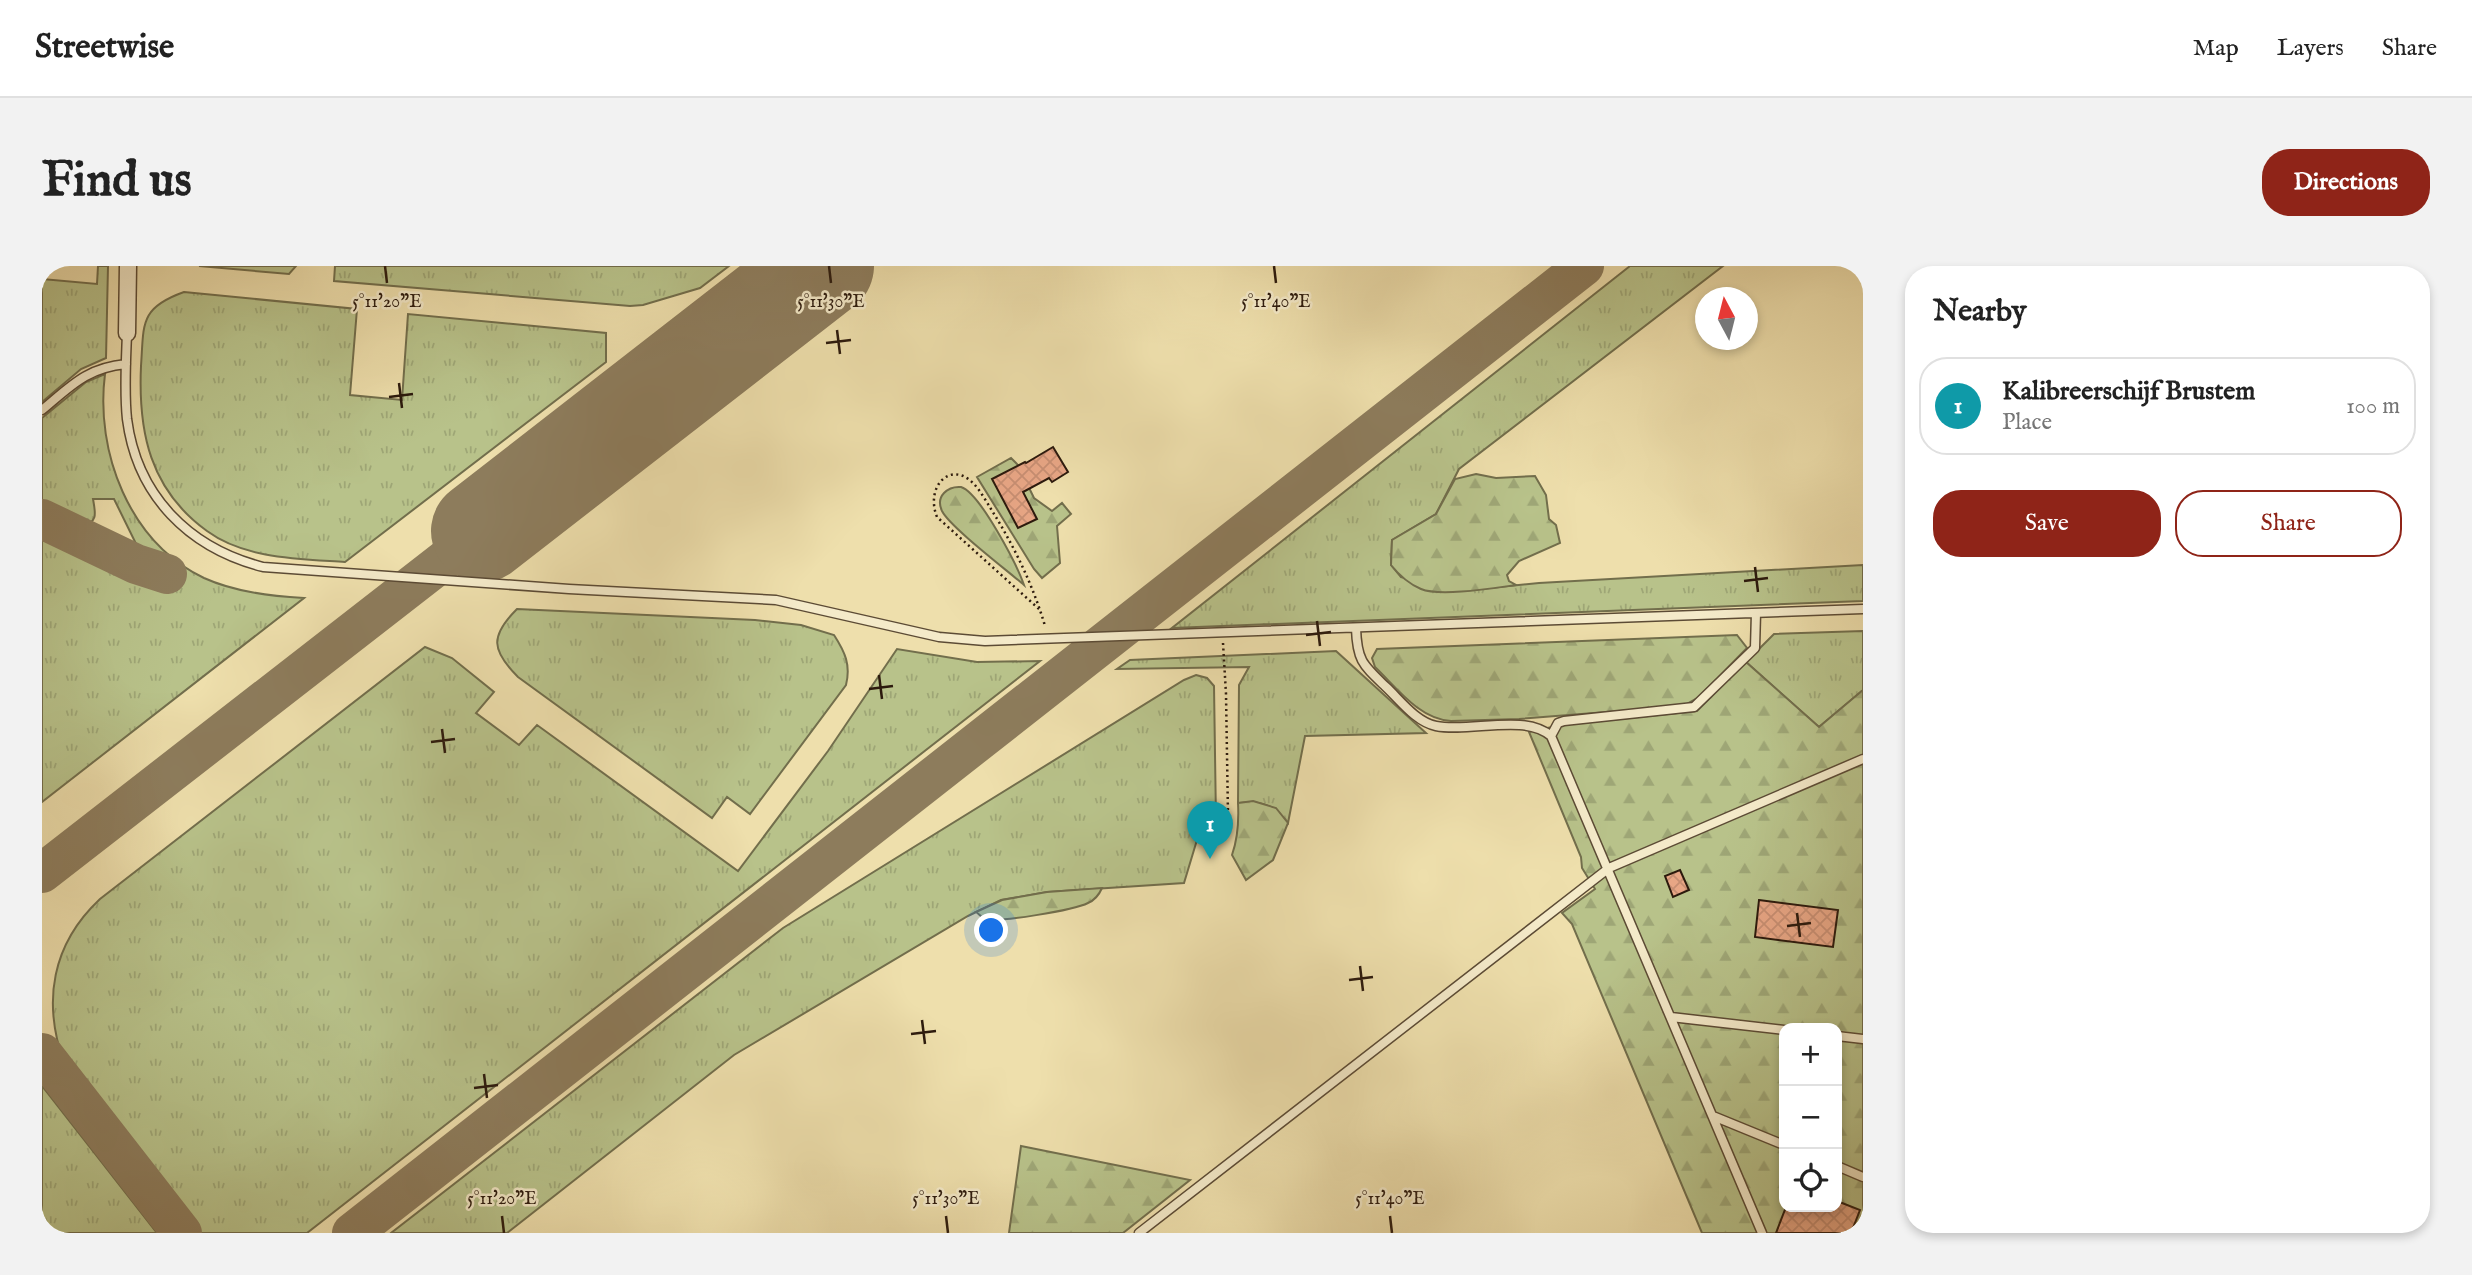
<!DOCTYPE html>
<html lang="en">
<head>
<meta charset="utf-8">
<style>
	:root { --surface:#fff; --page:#f2f2f2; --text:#222; --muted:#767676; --line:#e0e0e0; --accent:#8f2418 }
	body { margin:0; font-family:"IM FELL English",serif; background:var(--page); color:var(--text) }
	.controls { position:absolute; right:21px; bottom:21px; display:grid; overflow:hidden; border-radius:14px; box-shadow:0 4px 10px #0003 }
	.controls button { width:63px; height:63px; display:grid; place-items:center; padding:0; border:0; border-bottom:2px solid var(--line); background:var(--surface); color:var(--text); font:35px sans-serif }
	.compass { position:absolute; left:1653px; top:21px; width:63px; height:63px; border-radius:50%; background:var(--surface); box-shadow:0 4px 10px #0003; rotate:353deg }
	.you { position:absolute; left:950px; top:665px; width:24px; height:24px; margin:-18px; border:5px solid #fff; border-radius:50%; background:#1a73e8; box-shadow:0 0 0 10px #1a73e833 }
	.badge { display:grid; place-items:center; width:46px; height:46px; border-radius:50%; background:var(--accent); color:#fff; font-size:23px; font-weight:700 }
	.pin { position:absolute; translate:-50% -58px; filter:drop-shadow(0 2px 4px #0008) }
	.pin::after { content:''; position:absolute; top:37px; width:24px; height:21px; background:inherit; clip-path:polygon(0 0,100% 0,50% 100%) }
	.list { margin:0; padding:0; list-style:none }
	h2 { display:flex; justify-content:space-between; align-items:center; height:91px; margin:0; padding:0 28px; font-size:30px }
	h2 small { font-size:23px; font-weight:400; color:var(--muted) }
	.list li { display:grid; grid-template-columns:46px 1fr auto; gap:21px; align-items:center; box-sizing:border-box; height:98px; margin:0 14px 14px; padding:0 14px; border:2px solid var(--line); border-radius:28px }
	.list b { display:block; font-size:26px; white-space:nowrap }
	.list p { margin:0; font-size:23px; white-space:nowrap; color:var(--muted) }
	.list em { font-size:23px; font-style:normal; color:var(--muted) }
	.actions { display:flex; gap:14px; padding:21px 28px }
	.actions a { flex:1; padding:16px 0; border:2px solid var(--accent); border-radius:28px; text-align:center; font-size:24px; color:var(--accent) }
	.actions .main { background:var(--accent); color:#fff }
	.icon { flex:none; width:38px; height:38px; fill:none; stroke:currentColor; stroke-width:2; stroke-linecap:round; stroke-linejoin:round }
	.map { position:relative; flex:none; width:1821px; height:967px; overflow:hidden; border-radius:28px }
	header { display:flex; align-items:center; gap:42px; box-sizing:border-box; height:98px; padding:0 35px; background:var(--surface); border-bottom:2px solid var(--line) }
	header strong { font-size:33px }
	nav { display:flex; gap:38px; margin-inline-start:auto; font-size:24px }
	.intro { display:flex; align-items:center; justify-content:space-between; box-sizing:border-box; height:168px; padding:0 42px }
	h1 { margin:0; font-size:49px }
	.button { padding:18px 32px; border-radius:28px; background:var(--accent); color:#fff; font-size:24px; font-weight:700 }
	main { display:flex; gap:42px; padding:0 42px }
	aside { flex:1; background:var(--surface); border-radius:28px; box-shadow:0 4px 10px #0003 }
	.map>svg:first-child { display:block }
	.grass { fill:url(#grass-tufts); stroke:#726e4c; stroke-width:2 }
	.forest { fill:url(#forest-firs); stroke:#726e4c; stroke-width:2; fill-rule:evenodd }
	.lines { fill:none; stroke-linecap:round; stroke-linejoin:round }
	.taxiway { stroke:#8d7c5c; stroke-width:40 }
	.runway { stroke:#8d7c5c; stroke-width:102 }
	.building { fill:url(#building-cross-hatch); stroke:#2c1a0d; stroke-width:2 }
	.service-casing { stroke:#5c4b35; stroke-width:11 }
	.minor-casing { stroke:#5c4b35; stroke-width:19 }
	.path { stroke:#2c1a0d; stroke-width:2.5; stroke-dasharray:2 3.5; stroke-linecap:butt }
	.service { stroke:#f4eac9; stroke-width:8 }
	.minor { stroke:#f4eac9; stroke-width:16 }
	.ticks { fill:none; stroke:#2c1a0d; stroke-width:2.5 }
	.ticks-label { font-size:18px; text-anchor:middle; fill:#2c1a0d; stroke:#f4eac9; stroke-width:5; stroke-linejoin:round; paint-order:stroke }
</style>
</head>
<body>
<header>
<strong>Streetwise</strong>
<nav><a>Map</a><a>Layers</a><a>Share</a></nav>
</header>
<div class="intro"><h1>Find us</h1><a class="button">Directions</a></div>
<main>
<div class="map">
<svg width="1821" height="967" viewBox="0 0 1821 967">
	<defs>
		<pattern id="grass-tufts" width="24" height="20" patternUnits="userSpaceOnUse" patternTransform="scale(1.75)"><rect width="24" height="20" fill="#b8c28a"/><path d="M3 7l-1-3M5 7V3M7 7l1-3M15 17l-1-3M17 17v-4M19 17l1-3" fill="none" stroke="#9ea676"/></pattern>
		<pattern id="forest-firs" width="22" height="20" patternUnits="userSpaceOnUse" patternTransform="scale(1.75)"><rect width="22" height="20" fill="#b8c28a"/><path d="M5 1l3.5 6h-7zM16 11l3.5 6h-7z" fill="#9ea676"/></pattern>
		<pattern id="building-cross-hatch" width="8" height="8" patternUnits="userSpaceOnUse" patternTransform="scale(1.75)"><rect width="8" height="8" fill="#e8a685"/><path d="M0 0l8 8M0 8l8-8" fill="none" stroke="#c78e72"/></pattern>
	</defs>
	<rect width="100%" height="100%" fill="#eedfac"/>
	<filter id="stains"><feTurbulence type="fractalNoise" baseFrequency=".00286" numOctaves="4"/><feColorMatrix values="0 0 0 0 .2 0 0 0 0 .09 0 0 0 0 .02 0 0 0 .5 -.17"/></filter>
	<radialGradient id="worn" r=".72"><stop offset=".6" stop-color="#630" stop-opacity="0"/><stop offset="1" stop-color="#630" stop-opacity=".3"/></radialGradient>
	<path class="grass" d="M56,0h10l-2,92 -25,11 -39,33v-123l55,5z
		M157,0h97l-7,8z
		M293,0h394l-29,22 -57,17 -13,1 -296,-25z
		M1588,0h93l-264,203 -23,45 -44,26 -1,25 10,12 60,14 78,-8 324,-18v36l-691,27z
		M142,26l173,17 -7,86 52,5 6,-86 198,19v29l-261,200c-45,-3 -100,-3 -138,-31 -57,-41 -69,-99 -66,-165 3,-42 -2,-58 43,-74z
		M63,108c-10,78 24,168 99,204 31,14 67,18 100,20l-262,204v-266c29,14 107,56 135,54l-1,-25 -33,-7 -29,-59h-21c2,12 6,25 -11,25l-40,-20v-86l44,-36z
		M475,343l238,11 46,5 33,10c11,17 17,30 12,50l-96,129 -23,-17 -15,21 -194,-141c-27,-27 -28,-41 -1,-68z
		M1821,365v59l-44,37 -73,-65 28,-28z
		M383,381l27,11 42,34 -18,21 43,32 18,-20 201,146 90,-120 69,-102 80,13 63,-1 -733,572h-112l-131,-170c-22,-62 -12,-119 36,-164z
		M1294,385l90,82 -121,3 -17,87c-15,-18 -26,-23 -50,-20l1,-118 10,-18 -132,2 13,-9z
		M1154,409l11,3 7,8 2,135 -13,-1 -19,63 -137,9 -46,8 -33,16 -234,139 -227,178h-116l392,-305 401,-248z
		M0,820l115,147h-115z"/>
	<path class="forest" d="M969,192l7,7 16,33 18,13 10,-8 9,11 -14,12 3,37 -18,15 -8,-9 -57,-92z
		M1434,208l20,4 39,-2 11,19 3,24 7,6 4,18 -41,18 -12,14 2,6 7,4c-22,3 -76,12 -95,4 -12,-5 -22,-14 -30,-24l1,-25 44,-26 19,-35z
		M919,221c19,6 56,78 63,98 -16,-14 -74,-58 -82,-74 -7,-15 6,-25 19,-24z
		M1695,369l10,13 -48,49 -16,9 -164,13 -68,2c-32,-2 -54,-33 -76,-54l-3,-9 5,-9z
		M1704,396l73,65 44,-37v543h-161l-130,-309 -10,-11 33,-24 -13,-21 -1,-11 -52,-125 32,-7 136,-14zM1742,762h53v179h-53z
		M1211,535l23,7 12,15 -15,37 -27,20 -14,-25c6,-17 7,-33 6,-52z
		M1060,622c-3,7 -7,12 -14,15 -14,7 -90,20 -103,16 -4,-2 -6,-5 -9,-7l26,-12 45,-8z
		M979,880l169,34 -67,53h-114z"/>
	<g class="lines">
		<path class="taxiway" d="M0,253l94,45 31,10
			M0,607l440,-342
			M0,787l140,180
			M310,967l1232,-967"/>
		<path class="runway" d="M440,265l341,-265"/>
	</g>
	<path class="building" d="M1011,181l15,25 -16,10 -3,-4 -26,14 14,27 -19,9 -26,-49 33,-17 1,1z
		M1638,604l9,20 -16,7 -8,-21z
		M1717,634l79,10 -5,37 -78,-10z
		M1795,935l23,9 -9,23h-75l10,-26h51z"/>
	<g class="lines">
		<defs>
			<path id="service" d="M85,67c-1,28 -3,58 0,86 10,77 62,129 136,148l306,22 207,11 163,37 46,4 878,-32
				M0,144c29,-24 44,-42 84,-46
				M1314,362c1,33 7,37 30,59 14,13 30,35 50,39 34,7 88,-13 115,10l211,497
				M1509,470l7,-13 6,-2 130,-14 61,-59 1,-35
				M1629,751l113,13
				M1795,770l26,3
				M1671,850l71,29
				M1795,900l26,11
				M1097,967l470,-365 254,-109"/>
			<path id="minor" d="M85,67l1,-67"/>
		</defs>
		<use href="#service" class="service-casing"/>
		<use href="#minor" class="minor-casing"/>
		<path class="path" d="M997,343l-102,-92c-12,-30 13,-57 36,-34 7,7 13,18 18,26 23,37 42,76 54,117
			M1181,377l3,51 2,121"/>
		<use href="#service" class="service"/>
		<use href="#minor" class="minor"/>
	</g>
	<path class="ticks" d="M343,0l2,17M787,0l2,17M1232,0l2,17M795,64l3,24M784,77l25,-3M357,117l3,25M347,131l24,-3M1713,301l3,25M1702,315l24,-3M1275,355l3,25M1264,369l25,-3M837,409l3,24M827,423l24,-3M400,463l3,24M389,476l24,-3M1755,647l3,24M1745,660l24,-3M1318,700l3,25M1307,714l24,-3M880,754l3,24M869,768l25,-3M442,808l3,24M432,822l24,-3M460,950l2,17M904,950l2,17M1348,950l2,17"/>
	<g class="ticks-label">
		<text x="345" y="41">5°11'20"E</text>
		<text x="789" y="41">5°11'30"E</text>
		<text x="1234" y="41">5°11'40"E</text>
		<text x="460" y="938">5°11'20"E</text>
		<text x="904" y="938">5°11'30"E</text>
		<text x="1348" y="938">5°11'40"E</text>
	</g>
	<rect width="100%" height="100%" filter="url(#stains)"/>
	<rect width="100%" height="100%" fill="url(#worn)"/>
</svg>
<div class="controls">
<button>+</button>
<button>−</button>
<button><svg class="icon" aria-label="locate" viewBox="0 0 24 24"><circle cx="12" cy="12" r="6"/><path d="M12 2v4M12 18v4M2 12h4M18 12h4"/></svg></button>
</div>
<svg class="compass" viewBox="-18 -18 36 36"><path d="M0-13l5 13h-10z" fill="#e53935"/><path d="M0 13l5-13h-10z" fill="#767676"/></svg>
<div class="you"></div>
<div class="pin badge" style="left:1168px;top:593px;background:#0f9aa8">1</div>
</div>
<aside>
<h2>Nearby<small></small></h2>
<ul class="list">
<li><span class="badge" style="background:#0f9aa8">1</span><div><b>Kalibreerschijf Brustem</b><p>Place</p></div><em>100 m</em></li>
</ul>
<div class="actions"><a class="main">Save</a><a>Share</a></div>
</aside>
</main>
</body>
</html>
